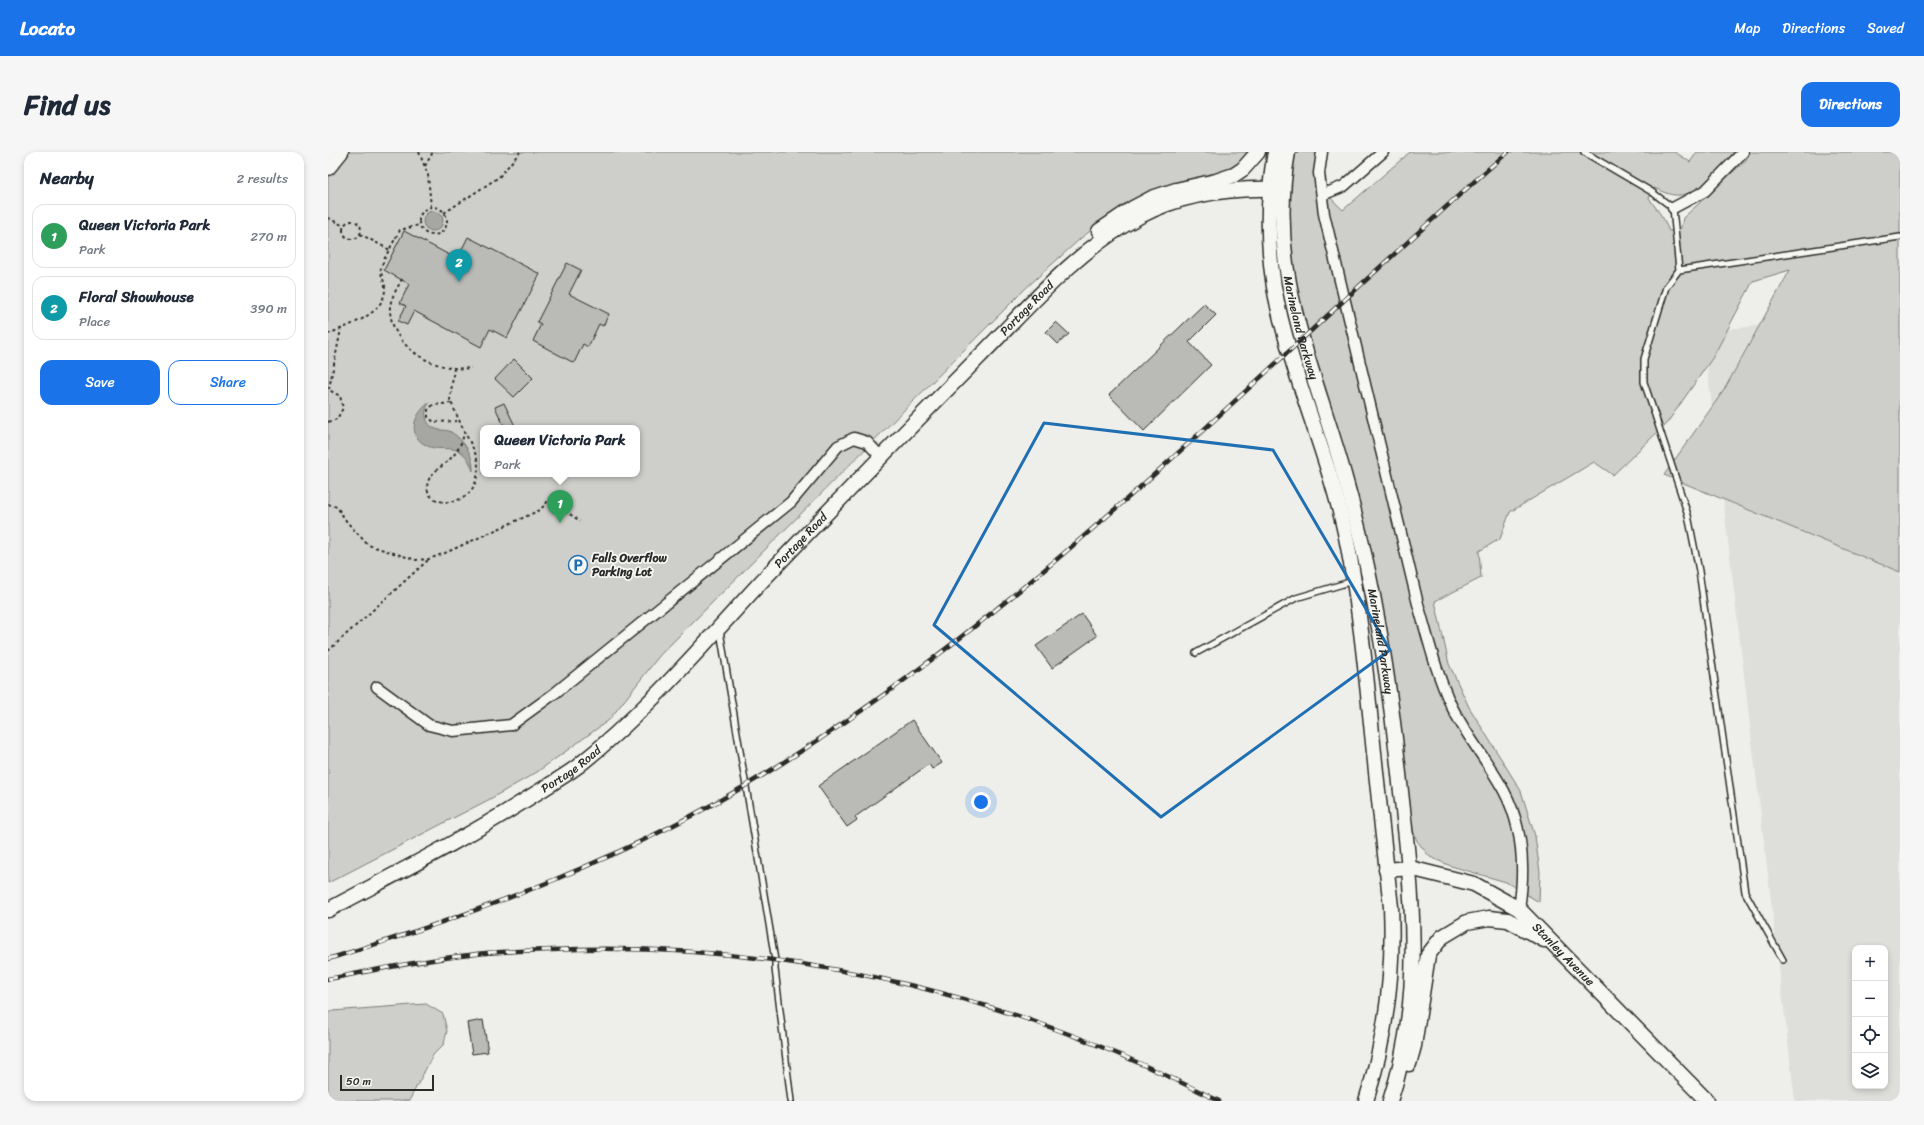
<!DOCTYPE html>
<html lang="en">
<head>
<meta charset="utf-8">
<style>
	:root { --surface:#fff; --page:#f6f6f7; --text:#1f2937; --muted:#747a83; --line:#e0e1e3; --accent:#1a73e8 }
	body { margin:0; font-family:Sriracha,sans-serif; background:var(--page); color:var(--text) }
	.controls { position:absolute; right:12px; bottom:12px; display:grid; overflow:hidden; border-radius:8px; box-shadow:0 2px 6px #0003 }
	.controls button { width:36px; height:36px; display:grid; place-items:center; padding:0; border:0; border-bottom:1px solid var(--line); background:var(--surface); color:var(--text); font:20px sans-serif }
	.scale { position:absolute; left:12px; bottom:10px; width:94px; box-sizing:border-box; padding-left:4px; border:2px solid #2b2b2b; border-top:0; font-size:11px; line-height:14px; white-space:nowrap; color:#2b2b2b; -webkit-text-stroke:3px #f6f6f2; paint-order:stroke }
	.you { position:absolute; left:653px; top:650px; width:14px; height:14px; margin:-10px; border:3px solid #fff; border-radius:50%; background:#1a73e8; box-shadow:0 0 0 6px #1a73e833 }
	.badge { display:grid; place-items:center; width:26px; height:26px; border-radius:50%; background:var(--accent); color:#fff; font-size:13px; font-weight:700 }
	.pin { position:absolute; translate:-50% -33px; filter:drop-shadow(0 1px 2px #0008) }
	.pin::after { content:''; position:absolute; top:21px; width:14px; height:12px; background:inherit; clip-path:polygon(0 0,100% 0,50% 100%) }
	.popup { position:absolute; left:152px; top:273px; width:160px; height:52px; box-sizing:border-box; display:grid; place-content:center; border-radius:8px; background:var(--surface); filter:drop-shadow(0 1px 3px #0005); font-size:13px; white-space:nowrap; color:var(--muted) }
	.popup b { font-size:15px; color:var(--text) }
	.popup::after { content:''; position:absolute; left:50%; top:100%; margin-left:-8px; border:8px solid transparent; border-top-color:var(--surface) }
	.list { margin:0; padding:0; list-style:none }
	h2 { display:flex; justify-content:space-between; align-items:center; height:52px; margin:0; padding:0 16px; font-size:17px }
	h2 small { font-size:13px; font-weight:400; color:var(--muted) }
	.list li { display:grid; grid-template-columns:26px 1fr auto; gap:12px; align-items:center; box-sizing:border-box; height:64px; margin:0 8px 8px; padding:0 8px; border:1px solid var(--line); border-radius:12px }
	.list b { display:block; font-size:15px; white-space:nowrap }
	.list p { margin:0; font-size:13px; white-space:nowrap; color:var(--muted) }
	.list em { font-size:13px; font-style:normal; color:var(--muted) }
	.actions { display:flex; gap:8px; padding:12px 16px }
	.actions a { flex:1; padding:9px 0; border:1px solid var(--accent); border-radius:12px; text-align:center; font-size:14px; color:var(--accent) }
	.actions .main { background:var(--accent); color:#fff }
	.icon { flex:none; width:22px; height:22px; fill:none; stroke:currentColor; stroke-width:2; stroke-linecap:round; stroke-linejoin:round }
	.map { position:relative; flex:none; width:1572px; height:949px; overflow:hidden; border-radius:12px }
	header { display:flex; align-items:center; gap:24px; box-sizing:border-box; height:56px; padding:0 20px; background:var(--accent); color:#fff }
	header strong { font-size:19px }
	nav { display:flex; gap:22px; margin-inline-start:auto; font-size:14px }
	.intro { display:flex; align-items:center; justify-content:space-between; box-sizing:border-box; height:96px; padding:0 24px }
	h1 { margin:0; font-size:28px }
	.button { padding:10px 18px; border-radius:12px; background:var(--accent); color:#fff; font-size:14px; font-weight:700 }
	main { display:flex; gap:24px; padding:0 24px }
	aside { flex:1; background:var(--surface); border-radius:12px; box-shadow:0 2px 6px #0003 }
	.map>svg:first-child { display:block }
	.built { fill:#dededb; fill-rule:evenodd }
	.green { fill:#cececa; stroke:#7c7c7a; fill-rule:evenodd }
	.water { fill:#a6a6a3; stroke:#757573 }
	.building { fill:#babab7; stroke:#2b2b2b }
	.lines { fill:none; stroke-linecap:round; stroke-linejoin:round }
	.lane-casing { stroke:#2b2b2b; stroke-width:8 }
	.street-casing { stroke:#2b2b2b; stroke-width:13 }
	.secondary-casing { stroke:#2b2b2b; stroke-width:17 }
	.path { stroke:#2b2b2b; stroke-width:2; stroke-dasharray:3 3; stroke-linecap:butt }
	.lane { stroke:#f6f6f2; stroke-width:5 }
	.street { stroke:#f6f6f2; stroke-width:10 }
	.secondary { stroke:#f6f6f2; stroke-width:14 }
	.rail-casing { stroke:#2b2b2b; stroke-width:4.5 }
	.rail { stroke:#f6f6f2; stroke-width:3; stroke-dasharray:9; stroke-linecap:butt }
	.marked { fill:none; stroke:#1f6fb2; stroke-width:3; stroke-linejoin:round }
	.labels { text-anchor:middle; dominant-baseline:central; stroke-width:3.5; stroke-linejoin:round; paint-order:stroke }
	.street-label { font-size:12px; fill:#2b2b2b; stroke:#f6f6f2 }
	.poi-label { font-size:12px; font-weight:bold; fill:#2b2b2b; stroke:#f6f6f2; text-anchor:start }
</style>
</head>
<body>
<header>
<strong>Locato</strong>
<nav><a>Map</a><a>Directions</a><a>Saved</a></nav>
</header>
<div class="intro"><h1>Find us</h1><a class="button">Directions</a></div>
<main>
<aside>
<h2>Nearby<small>2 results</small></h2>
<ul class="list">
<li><span class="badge" style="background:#2e9e5b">1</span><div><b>Queen Victoria Park</b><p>Park</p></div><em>270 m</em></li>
<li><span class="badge" style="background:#0f9aa8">2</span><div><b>Floral Showhouse</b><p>Place</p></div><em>390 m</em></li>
</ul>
<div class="actions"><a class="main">Save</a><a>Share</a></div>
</aside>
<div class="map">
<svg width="1572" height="949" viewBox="0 0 1572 949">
	<rect width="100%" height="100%" fill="#eeeeea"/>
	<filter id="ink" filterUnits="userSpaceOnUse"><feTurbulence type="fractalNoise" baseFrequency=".025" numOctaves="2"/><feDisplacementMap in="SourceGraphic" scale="8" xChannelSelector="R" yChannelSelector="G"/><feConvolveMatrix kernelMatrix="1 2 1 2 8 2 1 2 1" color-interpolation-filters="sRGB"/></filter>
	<g filter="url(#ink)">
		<path class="built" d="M1572,157v792h-105l-92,-769zM1527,796h30v138h-30z"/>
		<path class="green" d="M0,0h925l-15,15 -136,55 -21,16 -55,50 -366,367 -51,65 -72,52 -47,27 -162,84zM155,276h154v46h-154z
			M968,0h24l-4,32 27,26 67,-58h265l15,10 7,-10h37c-15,19 -39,52 -68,41 -4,-1 -8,-4 -12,-5l-5,10 14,20 6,13 12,-3 2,-10 63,-58 4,-8h150v420l-236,-97 60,-85 66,-120 -37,11 -40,76 -46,66 -54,52 -19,-13 -84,50 -10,27 -21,12 2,27 -46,23 14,63 20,43 52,84 14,45 5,36 -1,30 -33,-20 -55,-16 -21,-9 -13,-16 -7,-19c-9,-97 -19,-194 -44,-289 -33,-123 -98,-252 -70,-381z
			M98,852l17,10 4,17 -3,13 -11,11 -24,46h-81v-88l4,-2z"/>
		<path class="water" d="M95 69a10 10 0 1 1 20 0a10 10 0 1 1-20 0Z
			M101,251c-6,9 -4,22 7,26 5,2 10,0 15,3 13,8 23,24 22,39 -11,-35 -31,-15 -49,-27 -18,-11 -8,-32 5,-41z"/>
		<path class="building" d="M76,79l53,28 11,-22 72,37 -33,64 -17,-9 -9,18 -67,-36 -7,14 -9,-4 8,-15 -6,-3 9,-19 -25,-14z
			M239,111l14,7 -12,24 40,20 -6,12 -4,-2 -11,23 -5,-3 -9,19 -41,-22 8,-17 -4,-2z
			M876,152l12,11 -27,27 22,23 -67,66 -35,-36z
			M728,170l13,12 -11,10 -12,-12z
			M186,207l19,19 -19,19 -19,-18z
			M176,251l12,25h-11l-10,-21z
			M754,462l15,22 -45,32 -16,-22z
			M584,568l30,43 -10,6 -3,-5 -74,53 2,3 -10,7 -29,-41z
			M155,868l5,32 -16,2 -5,-31z"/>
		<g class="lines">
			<defs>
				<path id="lane" d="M1256,0l68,40 21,16 6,62 -13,17 -22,72v23l44,133 11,56 46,321 38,68
					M1351,118l221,-33
					M392,479l55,329v9l16,132
					M868,501l100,-55 57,-17"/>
				<path id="street" d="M994,0l-3,21 5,41 94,390c10,34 18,69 33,101 15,31 37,56 53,86 19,36 21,79 15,118
					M994,43l22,-9 39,-34
					M1345,56l32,-17 38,-39
					M49,535l52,38 24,6 58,-6 44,-32 236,-191 47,-56 16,-8 13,4 14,15"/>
				<g id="secondary">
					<path d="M947,0c-8,44 -8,91 -1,135 16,88 57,171 74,260 11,58 17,117 23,176 6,61 13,123 20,184 3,67 -5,131 -25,194"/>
					<path id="s1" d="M960,0c-22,120 26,214 57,326 29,102 44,200 55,305 12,106 25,215 -10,318"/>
					<path d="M0,16l13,-16"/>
					<path d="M771,79l34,-23 19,-10 24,-8 40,-9 18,-6 9,-6 15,-17"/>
					<path id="s2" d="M1058,718l24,-2 64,16 45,25 188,192"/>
					<path id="s3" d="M0,758c67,-36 135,-70 199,-111 17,-11 35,-21 51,-33 68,-54 124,-120 182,-183 72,-76 145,-151 219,-226 50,-50 97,-107 161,-141 43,-23 94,-29 143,-27"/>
					<path d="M1081,912l5,-18 14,-91 14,-18 25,-15 22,-4 19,2 36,20"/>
				</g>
			</defs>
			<use href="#lane" class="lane-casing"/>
			<use href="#street" class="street-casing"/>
			<use href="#secondary" class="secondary-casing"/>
			<path class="path" d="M91,0l9,23 3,32
				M97,14l8,-14
				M91 69a14 14 0 1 1 28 0a14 14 0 1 1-28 0Z
				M116,61l55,-36 21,-25
				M0,66l16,8
				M15 78a9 9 0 1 1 18 0a9 9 0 1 1-18 0Z
				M32,82l30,16
				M74,127c-5,10 -13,21 -12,32 3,39 47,61 81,57
				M0,182c21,-9 59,-20 57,-48 -1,-6 -5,-12 -4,-18 1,-7 15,-30 19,-38l19,-5
				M126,216l-4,32 14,31v3c-2,8 -6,17 -12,23 -10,11 -31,19 -23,37 11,14 35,8 43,-5 4,-5 6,-14 6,-21 0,-14 -8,-25 -14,-37
				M1,237l12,-60
				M123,251l-18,2 -5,5v7l6,5 25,-1
				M0,270l9,-3 6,-11 -3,-12 -11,-6
				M0,352l9,3 10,15 21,23 48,15 13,-1 16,-6 95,-43 9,-10 31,21
				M0,499l100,-91"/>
			<use href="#lane" class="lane"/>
			<use href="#street" class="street"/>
			<use href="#secondary" class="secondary"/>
			<defs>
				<path id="rail" d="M0,807c152,-46 305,-103 440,-187 230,-141 423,-332 621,-513 40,-36 78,-72 119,-107
					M0,827c47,-9 94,-19 141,-24 27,-4 55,-4 83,-5 163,-7 335,19 489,74 61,21 120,48 178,77"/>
			</defs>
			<use href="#rail" class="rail-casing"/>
			<use href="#rail" class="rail"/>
		</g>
	</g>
	<path class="marked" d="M716,271l229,27 117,200 -229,167 -227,-192z"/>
	<defs>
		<symbol id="parking-ring" viewBox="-11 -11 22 22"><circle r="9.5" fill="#f6f6f2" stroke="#1f6fb2" stroke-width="1.5"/><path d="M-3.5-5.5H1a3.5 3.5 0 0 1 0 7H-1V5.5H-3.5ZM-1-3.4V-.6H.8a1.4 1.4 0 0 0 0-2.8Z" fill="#1f6fb2"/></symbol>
	</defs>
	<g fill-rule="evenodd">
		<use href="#parking-ring" x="239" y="402" width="22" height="22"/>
	</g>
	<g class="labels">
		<g class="street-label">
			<text stroke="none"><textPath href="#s3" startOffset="930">Portage Road</textPath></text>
			<text stroke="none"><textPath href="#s1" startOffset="178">Marineland Parkway</textPath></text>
			<text stroke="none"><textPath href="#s3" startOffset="606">Portage Road</textPath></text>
			<text stroke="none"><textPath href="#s1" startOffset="502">Marineland Parkway</textPath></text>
			<text stroke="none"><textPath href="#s3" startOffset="281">Portage Road</textPath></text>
			<text stroke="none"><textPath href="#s2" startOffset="205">Stanley Avenue</textPath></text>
		</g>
		<g class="poi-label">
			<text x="264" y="406">Falls Overflow<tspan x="264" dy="14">Parking Lot</tspan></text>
		</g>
	</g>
</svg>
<div class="controls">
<button>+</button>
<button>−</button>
<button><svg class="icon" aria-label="locate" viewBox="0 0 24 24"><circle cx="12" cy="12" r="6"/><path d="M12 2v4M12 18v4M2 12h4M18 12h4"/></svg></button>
<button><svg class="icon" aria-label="layers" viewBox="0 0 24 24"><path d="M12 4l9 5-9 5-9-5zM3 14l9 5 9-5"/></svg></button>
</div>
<div class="scale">50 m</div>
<div class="you"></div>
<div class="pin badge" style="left:232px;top:371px;background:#2e9e5b">1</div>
<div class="popup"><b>Queen Victoria Park</b>Park</div>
<div class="pin badge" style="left:131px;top:130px;background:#0f9aa8">2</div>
</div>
</main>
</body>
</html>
